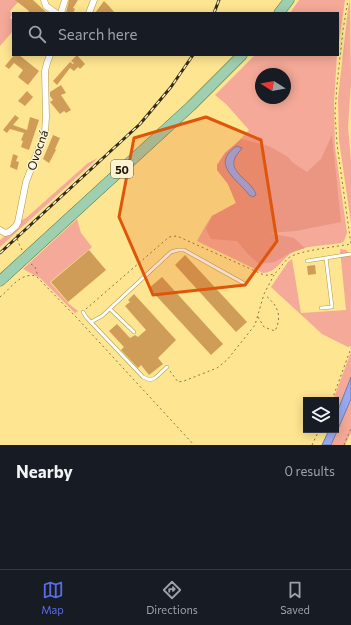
<!DOCTYPE html>
<html lang="en">
<head>
<meta charset="utf-8">
<style>
	:root { --surface:#171b24; --page:#242831; --text:#f1f3f6; --muted:#9ea1a6; --line:#363941; --accent:#5b6ce3 }
	body { margin:0; font-family:Commissioner,sans-serif; background:var(--page); color:var(--text) }
	.controls { position:absolute; right:12px; bottom:12px; display:grid; overflow:hidden; border-radius:0px; box-shadow:0 2px 10px #0003 }
	.controls button { width:36px; height:36px; display:grid; place-items:center; padding:0; border:0; border-bottom:1px solid var(--line); background:var(--surface); color:var(--text); font:20px sans-serif }
	.compass { position:absolute; left:255px; top:68px; width:36px; height:36px; border-radius:50%; background:var(--surface); box-shadow:0 2px 10px #0003; rotate:281deg }
	.list { margin:0; padding:0; list-style:none }
	h2 { display:flex; justify-content:space-between; align-items:center; height:52px; margin:0; padding:0 16px; font-size:17px }
	h2 small { font-size:13px; font-weight:400; color:var(--muted) }
	.icon { flex:none; width:22px; height:22px; fill:none; stroke:currentColor; stroke-width:2; stroke-linecap:round; stroke-linejoin:round }
	.map { position:relative; flex:none; width:351px; height:445px; overflow:hidden }
	.search { position:absolute; background:var(--surface); box-shadow:0 2px 10px #0003; left:12px; right:12px; top:12px; height:44px; display:flex; align-items:center; gap:10px; box-sizing:border-box; padding:0 14px; border-radius:0px; color:var(--muted); font-size:15px }
	.sheet { height:124px; background:var(--surface) }
	nav { display:flex; justify-content:space-around; align-items:center; box-sizing:border-box; height:56px; border-top:1px solid var(--line); background:var(--surface); font-size:11px; color:var(--muted) }
	nav a { display:grid; justify-items:center; gap:2px }
	nav .on { color:var(--accent) }
	.map>svg:first-child { display:block }
	.green { fill:#f5a998; fill-rule:evenodd }
	.forest { fill:#ea9683; fill-rule:evenodd }
	.water { fill:#99aaf2; stroke:#737da9 }
	.building { fill:#d09d58 }
	.lines { fill:none; stroke-linecap:round; stroke-linejoin:round }
	.service-casing { stroke:#b29a47; stroke-width:4 }
	.minor-casing { stroke:#b29a47; stroke-width:7 }
	.primary-casing { stroke:#48794f; stroke-width:11 }
	.path { stroke:#867745; stroke-width:1; stroke-dasharray:2 3; stroke-linecap:butt }
	.service { stroke:#fff; stroke-width:3 }
	.minor { stroke:#fff; stroke-width:6 }
	.primary { stroke:#a0cfaf; stroke-width:10 }
	.rail-casing { stroke:#362d11; stroke-width:3 }
	.rail { stroke:#fdf3d3; stroke-width:1.5; stroke-dasharray:4.5; stroke-linecap:butt }
	.marked { fill:#de560b; fill-opacity:0.2; stroke:#de560b; stroke-width:3; stroke-linejoin:round }
	.labels { text-anchor:middle; dominant-baseline:central; stroke-width:3; stroke-linejoin:round; paint-order:stroke }
	.shield { fill:#fdf3d3; stroke:#5f573f; stroke-width:1 }
	.shield-label { font-size:11px; font-weight:bold; fill:#1b1400 }
	.street-label { font-size:12px; fill:#1b1400; stroke:#fdf3d3 }
</style>
</head>
<body>
<div class="map">
<svg width="351" height="445" viewBox="0 0 351 445">
	<rect width="100%" height="100%" fill="#fee591"/>
	<path class="green" d="M0,0h20l-10,11 2,3 -2,4 3,2v11l-13,15z
		M299,0h46l-7,49v-36h-48z
		M350,0l1,82 -3,45 3,34v62l-12,-83 -1,-42 10,-89z
		M255,55h82l-3,48 1,44 12,86 -3,8 -3,2c-12,2 -34,3 -44,7 -15,6 -18,22 -34,23l-66,-32 9,-16 6,-9 24,-13 -8,-19 -11,-14v-5l8,-12 10,-8 14,-15 -23,-26 -11,-9zM261,74h24v24h-24z
		M98,158l-98,89v-7l20,-15v-4l6,-3 62,-55z
		M77,219l4,14 11,14 -42,35 19,22 9,7 -3,2 -35,-35 -17,-9z
		M340,249l6,1 5,7v89l-3,1 -26,-13 -51,-47 17,-25 4,-3 9,54 45,-3z
		M351,352v25l-15,38v-15h-3z
		M351,399v34l-6,12h-14z"/>
	<path class="forest" d="M332,135l9,87 -45,9 -27,2 25,5 11,10 -15,5 -15,9 -16,2 -11,-10 -11,-13 -26,-2 -5,-10 6,-13 24,-13 -8,-19 -11,-14v-5l8,-12 16,-14 28,7 19,11 4,5 15,10 14,-13zM226,156l8,3c0,14 11,21 20,30l2,3 -7,3z"/>
	<path class="water" d="M237,146l5,2c-2,3 -6,7 -7,10 -7,15 19,24 21,37l-3,2 -4,-2c-7,-11 -32,-26 -21,-41 3,-4 5,-6 9,-8z
		M351,377v22l-20,46h-9l7,-15h7v-15z"/>
	<path class="building" d="M15,0h18l14,13h-20l2,-2z
		M69,0h9l-5,8 2,1 -2,4h-7z
		M104,1l4,4 7,8h-20z
		M14,55h5l20,16 -11,14 -10,-8 5,-7 -9,-7 -5,6 -4,-3z
		M77,55l8,9 -5,5 -2,-2 -4,4 -4,-3 -13,17 -4,-4 17,-19 3,2 1,-1 -3,-2z
		M61,85l5,8 -5,2 10,15 -5,3 -2,-2 -4,3 -10,-12 3,-2 -3,-4v-4z
		M27,91l6,6 -8,9 -7,-5z
		M15,115l4,3 -6,7 14,5 3,-13 9,3 -10,30 -8,-3 2,-6 -2,-1 3,-7 -14,-4 -3,4 -4,-3z
		M53,135l7,3 -5,11 1,1 -7,13 -6,-4z
		M13,154l5,2 -2,5 3,1 -2,8 -7,-3z
		M89,250l17,20 -38,32 -17,-20z
		M185,255l62,67 -11,10 -61,-67z
		M315,265l1,9 -8,1 -1,-9z
		M162,277l61,67 -12,11 -62,-67z
		M134,294l42,46 -18,18 5,6 -14,11 -8,-10 -3,3 -17,-18 3,-3 -15,-16 8,-7 13,14 5,-3 3,2 8,-7 -21,-24 5,-4 -2,-2z"/>
	<g class="lines">
		<defs>
			<path id="service" d="M307,261l44,-7
				M321,308l11,-1 -6,-49
				M110,309l24,23
				M83,312l3,5 57,60 7,3 5,-2 12,-11
				M91,322l11,-6 69,-64 7,-2h6l61,34"/>
			<path id="minor" d="M44,0l2,6 10,7
				M61,13l4,-13
				M89,13l5,-13
				M0,230l5,3 4,-1 7,-6 2,-4 8,-40 19,-50 1,-15 -1,-46 2,-8 3,-8"/>
			<path id="primary" d="M279,13l10,-13
				M0,281l191,-175 51,-51"/>
		</defs>
		<use href="#service" class="service-casing"/>
		<use href="#minor" class="minor-casing"/>
		<use href="#primary" class="primary-casing"/>
		<path class="path" d="M17,234l1,8 4,8
			M31,264l4,3 3,9
			M0,297c11,-9 21,-25 36,-21l41,42 117,127
			M86,309l83,-72 8,-1 87,39c16,2 15,-11 26,-18 12,-7 45,-10 61,-13l-14,-100 -2,-31 2,-28 6,-55 5,-30
			M258,317l6,10 11,4c8,-16 2,-26 -10,-36
			M170,371l8,11 6,-1 33,-13 10,-8 28,-35 9,-31 10,-19
			M332,400l19,-52
			M312,445l7,-15
			M344,445l7,-17"/>
		<use href="#service" class="service"/>
		<use href="#minor" class="minor"/>
		<use href="#primary" class="primary"/>
		<defs>
			<path id="rail" d="M214,13l5,-13
				M0,253l140,-129 31,-37 22,-32"/>
		</defs>
		<use href="#rail" class="rail-casing"/>
		<use href="#rail" class="rail"/>
	</g>
	<path class="marked" d="M206,117l55,23 16,101 -32,44 -92,10 -34,-78 15,-79z"/>
	<g class="labels">
		<rect class="shield" x="111" y="160" width="22" height="18" rx="3"/>
		<g class="shield-label">
			<text x="122" y="169">50</text>
		</g>
		<g class="street-label">
			<text transform="translate(37 150) rotate(-71)">Ovocná</text>
		</g>
	</g>
</svg>
<div class="controls">
<button><svg class="icon" aria-label="layers" viewBox="0 0 24 24"><path d="M12 4l9 5-9 5-9-5zM3 14l9 5 9-5"/></svg></button>
</div>
<svg class="compass" viewBox="-18 -18 36 36"><path d="M0-13l5 13h-10z" fill="#e53935"/><path d="M0 13l5-13h-10z" fill="#9ea1a6"/></svg>
<div class="search"><svg class="icon" aria-label="search" viewBox="0 0 24 24"><circle cx="10" cy="10" r="6"/><path d="M15 15l6 6"/></svg>Search here</div>
</div>
<section class="sheet">
<h2>Nearby<small>0 results</small></h2>
<ul class="list">
</ul>
</section>
<nav>
<a class="on"><svg class="icon" aria-label="map" viewBox="0 0 24 24"><path d="M3 6l6-2 6 2 6-2v14l-6 2-6-2-6 2zM9 4v14M15 6v14"/></svg>Map</a>
<a><svg class="icon" aria-label="directions" viewBox="0 0 24 24"><path d="M12 3l9 9-9 9-9-9zM9 14v-3h6M13 9l2 2-2 2"/></svg>Directions</a>
<a><svg class="icon" aria-label="saved" viewBox="0 0 24 24"><path d="M7 4h10v16l-5-4-5 4z"/></svg>Saved</a>
</nav>
</body>
</html>
